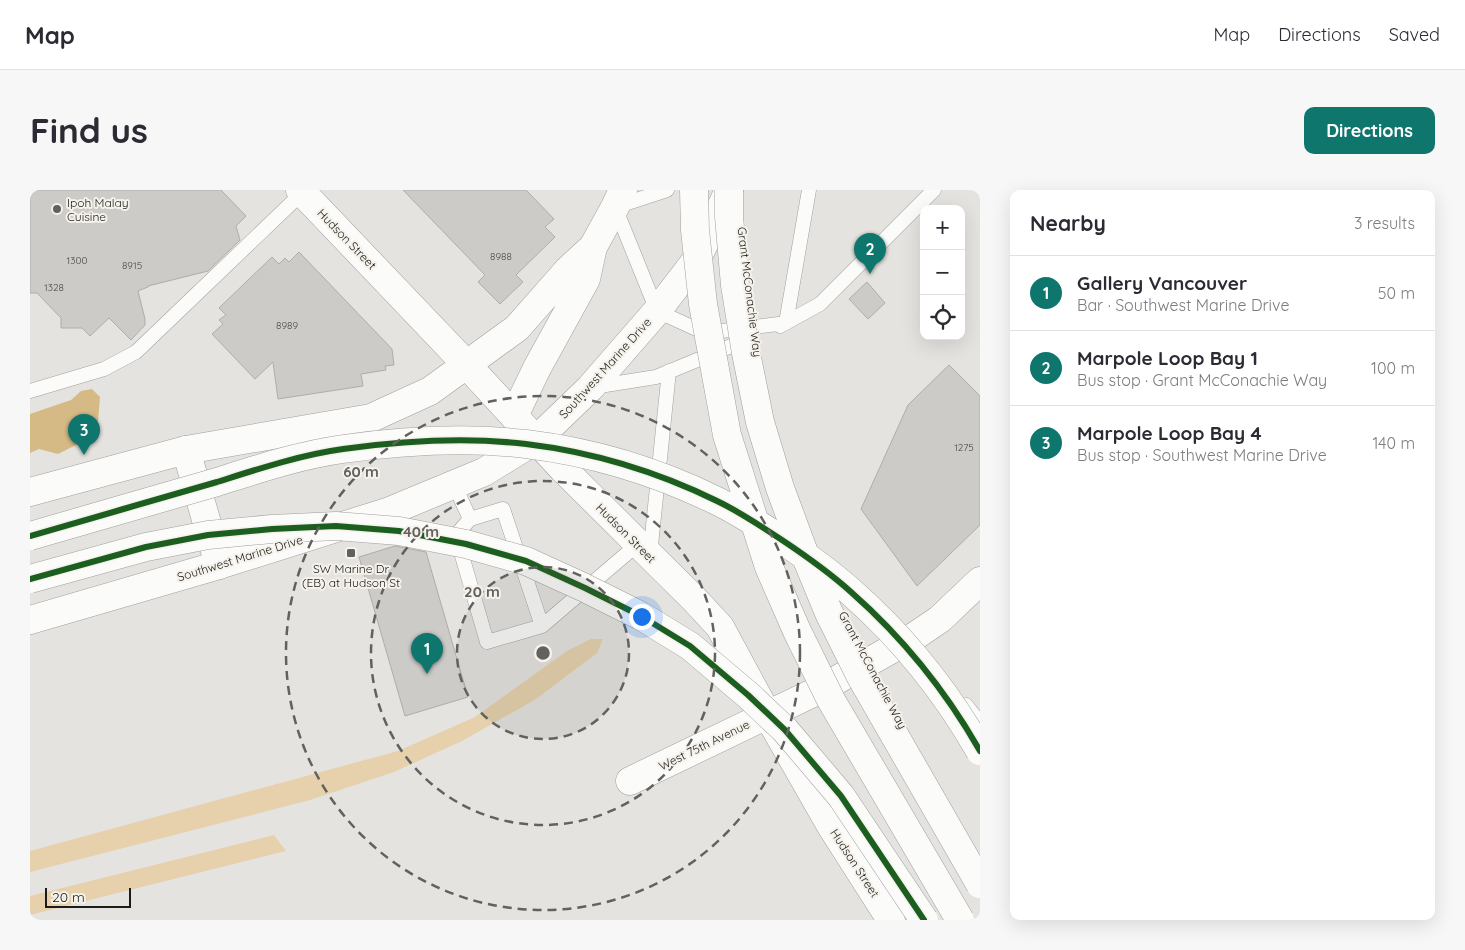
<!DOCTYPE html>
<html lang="en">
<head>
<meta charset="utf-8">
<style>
	:root { --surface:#fff; --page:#f7f7f7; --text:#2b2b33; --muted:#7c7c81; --line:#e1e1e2; --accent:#0f766e }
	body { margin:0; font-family:Quicksand,sans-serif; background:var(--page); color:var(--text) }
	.controls { position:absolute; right:15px; top:15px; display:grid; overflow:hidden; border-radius:10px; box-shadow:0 5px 20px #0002 }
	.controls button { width:45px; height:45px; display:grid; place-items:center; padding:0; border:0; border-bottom:1px solid var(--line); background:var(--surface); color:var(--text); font:25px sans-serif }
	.scale { position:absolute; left:15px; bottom:12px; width:86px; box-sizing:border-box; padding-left:5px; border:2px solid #1c1b18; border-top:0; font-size:14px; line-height:18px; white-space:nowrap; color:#1c1b18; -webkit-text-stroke:4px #f5f1eb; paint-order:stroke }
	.you { position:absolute; left:611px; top:426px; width:18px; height:18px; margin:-12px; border:4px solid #fff; border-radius:50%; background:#1a73e8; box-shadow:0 0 0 8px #1a73e833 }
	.badge { display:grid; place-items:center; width:32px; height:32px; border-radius:50%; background:var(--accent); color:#fff; font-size:16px; font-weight:700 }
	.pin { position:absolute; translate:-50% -41px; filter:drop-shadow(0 1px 2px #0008) }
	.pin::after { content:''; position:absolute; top:26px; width:18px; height:15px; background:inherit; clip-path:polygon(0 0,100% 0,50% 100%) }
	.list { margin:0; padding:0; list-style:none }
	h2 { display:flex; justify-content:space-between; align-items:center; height:65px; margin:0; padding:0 20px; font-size:21px }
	h2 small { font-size:16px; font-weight:400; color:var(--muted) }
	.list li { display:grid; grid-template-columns:32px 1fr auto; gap:15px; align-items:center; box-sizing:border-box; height:75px; padding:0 20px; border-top:1px solid var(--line) }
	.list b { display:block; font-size:19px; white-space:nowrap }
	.list p { margin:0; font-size:16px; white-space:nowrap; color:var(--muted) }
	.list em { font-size:16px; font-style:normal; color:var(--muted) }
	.icon { flex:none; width:28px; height:28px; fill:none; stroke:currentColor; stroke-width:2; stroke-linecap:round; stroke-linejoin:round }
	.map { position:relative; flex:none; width:950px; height:730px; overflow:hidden; border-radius:10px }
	header { display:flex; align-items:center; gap:30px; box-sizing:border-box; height:70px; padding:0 25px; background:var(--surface); border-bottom:1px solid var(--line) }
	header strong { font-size:24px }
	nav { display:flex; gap:28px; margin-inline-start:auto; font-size:18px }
	.intro { display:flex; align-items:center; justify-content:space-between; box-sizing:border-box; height:120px; padding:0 30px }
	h1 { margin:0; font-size:35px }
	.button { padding:12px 22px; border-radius:10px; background:var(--accent); color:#fff; font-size:18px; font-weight:700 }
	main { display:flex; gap:30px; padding:0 30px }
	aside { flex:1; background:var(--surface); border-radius:10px; box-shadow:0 5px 20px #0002 }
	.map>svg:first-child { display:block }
	.green { fill:#e6d1ac }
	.forest { fill:#d5ba85 }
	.building { fill:#cdcbc8; stroke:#aeadaa }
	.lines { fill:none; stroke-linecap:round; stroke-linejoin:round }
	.service-casing { stroke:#a19f9d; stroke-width:15 }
	.minor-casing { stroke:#a19f9d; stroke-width:29 }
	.tertiary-casing { stroke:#a19f9d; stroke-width:29 }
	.primary-casing { stroke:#a19f9d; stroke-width:29 }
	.service { stroke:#fbfbfa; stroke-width:14 }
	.minor { stroke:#fbfbfa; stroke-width:28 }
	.tertiary { stroke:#fbfbfa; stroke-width:28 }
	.primary { stroke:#fbfbfa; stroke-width:28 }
	.primary-bridge-casing { stroke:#a19f9d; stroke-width:29; stroke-linecap:butt }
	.primary-bridge { stroke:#fbfbfa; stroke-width:28 }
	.cycleway-casing { stroke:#f5f1eb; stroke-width:9 }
	.cycleway { stroke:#1b5e20; stroke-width:6 }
	.ring { fill:none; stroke:#62615e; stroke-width:2.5; stroke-dasharray:9 6 }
	.poi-dot { fill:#62615e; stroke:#f5f1eb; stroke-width:2 }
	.labels { text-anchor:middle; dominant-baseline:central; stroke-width:4; stroke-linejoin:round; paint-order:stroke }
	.number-label { font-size:10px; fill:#494845 }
	.poi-label { font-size:12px; fill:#1c1b18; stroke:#f5f1eb; text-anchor:start }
	.street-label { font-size:12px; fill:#1c1b18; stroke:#f5f1eb }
	.centre { fill:#62615e; stroke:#f5f1eb; stroke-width:2.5 }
	.ring-label { font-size:15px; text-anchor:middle; font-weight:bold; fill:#62615e; stroke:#f5f1eb; stroke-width:4; stroke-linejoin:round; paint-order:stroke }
</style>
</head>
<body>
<header>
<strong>Map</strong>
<nav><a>Map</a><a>Directions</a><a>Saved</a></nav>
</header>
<div class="intro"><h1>Find us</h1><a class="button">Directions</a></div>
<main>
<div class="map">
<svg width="950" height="730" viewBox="0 0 950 730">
	<rect width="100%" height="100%" fill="#e5e3e0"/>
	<path class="green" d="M561,449h12l-6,14 -61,46 -74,42 -68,31 -84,28 -280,72v-21l368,-100 77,-34 92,-66z
		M244,645l12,16 -256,64v-19z"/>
	<path class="forest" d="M62,199l8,8 -2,24 -16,21 -24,12 -19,-5 -9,4v-39l41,-14 10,-9z"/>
	<path class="building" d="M0,0h191l25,26 -10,10 4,14 -32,31 -60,15v1l-10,4 7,28v6l-14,15 -22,-22 -19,18 -8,-8h-21v-10l-24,-25h-7z
		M373,0h123l28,29 -9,8 10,10 -39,38 7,7 -23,22 -22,-22 7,-7z
		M269,62l93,97 2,16 -9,1 1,4 -25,4 2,12 -85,13 -5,-37 -18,17 -43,-45 11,-10 -4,-4 7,-5 -7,-7 53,-51 7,7 6,-6 4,4z
		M837,92l18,21 -17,16 -19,-20z
		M919,175l31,31v129l-63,61 -56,-77 47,-104z
		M365,356l31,6 42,145 -63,19 -46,-159z"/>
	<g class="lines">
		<defs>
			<path id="service" d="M637,0l-52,17 42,104 48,22 81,-10 23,-133
				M750,136l40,-22 114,-114
				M563,197l63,-10 92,-38
				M0,201l74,-22 32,-17 167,-160
				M424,294l16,35 -14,16 31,107 55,-16 -39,-117 -33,10
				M620,365l19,-184
				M512,436l96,-82
				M936,515l14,18"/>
			<path id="minor" d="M506,250l27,29 131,130 26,28 47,87 64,112 60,94
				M156,260l33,115
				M600,591l187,-90 98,-55 25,-17 40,-38"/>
			<path id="tertiary" d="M270,0l166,174 70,76"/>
			<path id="primary" d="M484,226l23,-48 49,-89 7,-32
				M0,302l156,-42 185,-32 59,-27 87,-63 51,-58 25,-23 22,-40 8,-17
				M0,430l189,-55 171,-54 94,-39 52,-32 54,-52 67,-77 40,-52 32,-69"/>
		</defs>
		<use href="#service" class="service-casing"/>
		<use href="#minor" class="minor-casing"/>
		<use href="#tertiary" class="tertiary-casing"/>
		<use href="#primary" class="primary-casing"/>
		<use href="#service" class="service"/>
		<use href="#minor" class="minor"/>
		<use href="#tertiary" class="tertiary"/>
		<use href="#primary" class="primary"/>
		<defs>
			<path id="primary-bridge" d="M664,0l1,40 8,74 24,131 42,132 28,64 34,69 129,220
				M699,0v27l6,68 11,68 14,69 20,66 23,62 26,63 32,64 119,207
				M0,346c62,-18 125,-36 187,-54 41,-13 83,-27 126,-33 58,-8 124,-12 183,-5 66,8 132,28 191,57 23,11 44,25 65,39 24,16 48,33 69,52 51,45 96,101 129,159
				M0,389l116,-32 62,-12 64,-6 64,-3 63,5 67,13 60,17 59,27 56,28 49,30 58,49 37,35 56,66 83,124"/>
		</defs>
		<use href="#primary-bridge" class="primary-bridge-casing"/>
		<use href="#primary-bridge" class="primary-bridge"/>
		<defs>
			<path id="cycleway" d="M0,346c62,-18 125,-36 187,-54 41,-13 83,-27 126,-33 58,-8 124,-12 183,-5 66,8 132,28 191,57 23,11 44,25 65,39 24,16 48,33 69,52 51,45 96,101 129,159
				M0,389l116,-32 62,-12 64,-6 64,-3 63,5 67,13 60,17 59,27 56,28 49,30 58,49 37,35 56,66 83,124"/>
		</defs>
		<use href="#cycleway" class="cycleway-casing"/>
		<use href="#cycleway" class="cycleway"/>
	</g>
	<circle cx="513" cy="463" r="86" fill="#62615e" fill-opacity=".12"/>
	<g class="ring">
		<circle cx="513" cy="463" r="86"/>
		<circle cx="513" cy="463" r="172"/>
		<circle cx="513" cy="463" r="257"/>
	</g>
	<g class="poi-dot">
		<circle cx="27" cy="19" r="5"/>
		<rect x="316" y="358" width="10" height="10" rx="2.5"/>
	</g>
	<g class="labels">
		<g class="number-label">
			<text x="471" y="66">8988</text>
			<text x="47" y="70">1300</text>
			<text x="102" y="75">8915</text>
			<text x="24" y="97">1328</text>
			<text x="257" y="135">8989</text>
			<text x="934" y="257">1275</text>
		</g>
		<g class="poi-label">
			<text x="37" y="12">Ipoh Malay<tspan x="37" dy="14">Cuisine</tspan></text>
			<text x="321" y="378" text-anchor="middle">SW Marine Dr<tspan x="321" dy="14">(EB) at Hudson St</tspan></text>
		</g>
		<g class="street-label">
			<text transform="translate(317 49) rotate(46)">Hudson Street</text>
			<text transform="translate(720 102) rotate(83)">Grant McConachie Way</text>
			<text transform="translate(575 178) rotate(-48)">Southwest Marine Drive</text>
			<text transform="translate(596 343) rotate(45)">Hudson Street</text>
			<text transform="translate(210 368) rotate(-17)">Southwest Marine Drive</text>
			<text transform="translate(843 480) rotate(62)">Grant McConachie Way</text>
			<text transform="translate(674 555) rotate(-26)">West 75th Avenue</text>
			<text transform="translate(825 673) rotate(57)">Hudson Street</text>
		</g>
	</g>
	<circle cx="513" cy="463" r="8" class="centre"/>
	<g class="ring-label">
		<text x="331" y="287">60 m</text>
		<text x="391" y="347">40 m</text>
		<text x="452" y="407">20 m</text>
	</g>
</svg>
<div class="controls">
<button>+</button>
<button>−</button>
<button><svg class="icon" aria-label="locate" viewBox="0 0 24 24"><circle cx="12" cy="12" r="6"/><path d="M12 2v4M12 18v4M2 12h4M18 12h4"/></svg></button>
</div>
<div class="scale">20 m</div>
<div class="you"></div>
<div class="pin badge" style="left:397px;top:484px">1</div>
<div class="pin badge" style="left:840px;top:84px">2</div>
<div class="pin badge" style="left:54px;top:265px">3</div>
</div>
<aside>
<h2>Nearby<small>3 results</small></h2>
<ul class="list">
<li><span class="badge">1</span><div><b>Gallery Vancouver</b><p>Bar · Southwest Marine Drive</p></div><em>50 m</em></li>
<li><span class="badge">2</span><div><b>Marpole Loop Bay 1</b><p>Bus stop · Grant McConachie Way</p></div><em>100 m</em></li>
<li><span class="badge">3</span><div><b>Marpole Loop Bay 4</b><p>Bus stop · Southwest Marine Drive</p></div><em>140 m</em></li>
</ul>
</aside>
</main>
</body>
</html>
